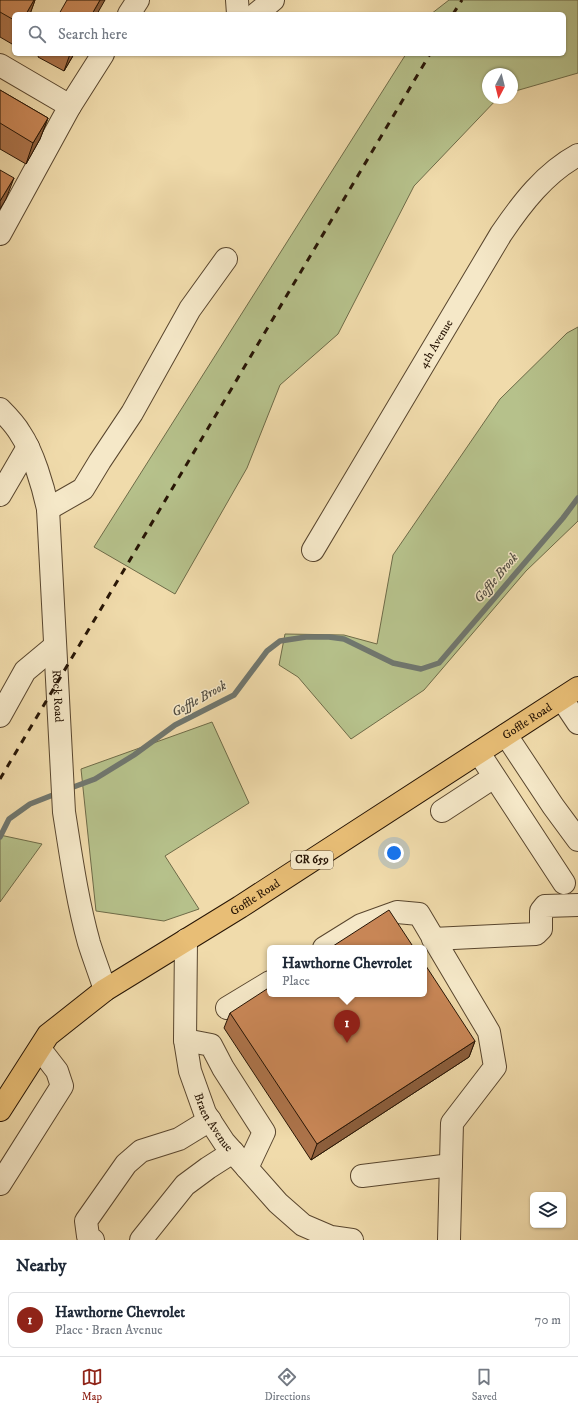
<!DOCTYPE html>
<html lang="en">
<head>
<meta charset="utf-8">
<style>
	:root { --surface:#fff; --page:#f2f2f3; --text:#1f2937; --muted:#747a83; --line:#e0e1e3; --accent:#8f2418 }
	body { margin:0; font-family:"IM FELL DW Pica",serif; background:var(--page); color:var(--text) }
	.controls { position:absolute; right:12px; bottom:12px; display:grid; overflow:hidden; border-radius:6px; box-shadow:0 1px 3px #0004 }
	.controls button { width:36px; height:36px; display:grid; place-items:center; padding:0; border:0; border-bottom:1px solid var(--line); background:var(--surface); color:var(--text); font:20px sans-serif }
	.compass { position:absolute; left:482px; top:68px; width:36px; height:36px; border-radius:50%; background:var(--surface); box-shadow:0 1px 3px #0004; rotate:187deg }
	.you { position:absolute; left:394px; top:853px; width:14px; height:14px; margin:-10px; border:3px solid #fff; border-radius:50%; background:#1a73e8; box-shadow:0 0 0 6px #1a73e833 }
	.badge { display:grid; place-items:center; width:26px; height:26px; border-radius:50%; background:var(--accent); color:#fff; font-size:13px; font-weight:700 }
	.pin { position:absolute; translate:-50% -33px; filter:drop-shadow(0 1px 2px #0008) }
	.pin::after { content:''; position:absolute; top:21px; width:14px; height:12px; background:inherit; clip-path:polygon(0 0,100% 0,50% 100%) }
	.popup { position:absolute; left:267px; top:945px; width:160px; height:52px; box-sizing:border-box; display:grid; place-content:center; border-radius:6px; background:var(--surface); filter:drop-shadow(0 1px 3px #0005); font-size:13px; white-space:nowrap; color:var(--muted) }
	.popup b { font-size:15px; color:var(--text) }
	.popup::after { content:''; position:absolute; left:50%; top:100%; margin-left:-8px; border:8px solid transparent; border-top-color:var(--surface) }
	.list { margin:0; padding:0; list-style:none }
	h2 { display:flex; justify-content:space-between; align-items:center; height:52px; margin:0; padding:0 16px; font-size:17px }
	h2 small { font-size:13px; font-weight:400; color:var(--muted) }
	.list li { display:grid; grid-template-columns:26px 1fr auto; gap:12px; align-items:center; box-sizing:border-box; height:56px; margin:0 8px 8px; padding:0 8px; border:1px solid var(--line); border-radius:6px }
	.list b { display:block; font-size:15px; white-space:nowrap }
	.list p { margin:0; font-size:13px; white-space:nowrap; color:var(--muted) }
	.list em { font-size:13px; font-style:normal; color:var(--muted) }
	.icon { flex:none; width:22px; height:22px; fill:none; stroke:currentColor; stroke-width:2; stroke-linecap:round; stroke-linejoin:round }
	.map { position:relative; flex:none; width:578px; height:1240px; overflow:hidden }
	.search { position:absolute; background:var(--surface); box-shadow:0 1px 3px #0004; left:12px; right:12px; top:12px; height:44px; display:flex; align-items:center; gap:10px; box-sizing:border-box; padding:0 14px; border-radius:6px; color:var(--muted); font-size:15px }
	.sheet { height:116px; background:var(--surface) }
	nav { display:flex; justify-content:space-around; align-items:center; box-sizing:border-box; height:56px; border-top:1px solid var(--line); background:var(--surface); font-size:11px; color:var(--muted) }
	nav a { display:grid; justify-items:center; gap:2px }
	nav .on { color:var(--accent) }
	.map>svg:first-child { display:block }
	.green { fill:#b6c18b; stroke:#6e6b48 }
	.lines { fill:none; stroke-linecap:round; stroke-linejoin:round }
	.stream { stroke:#70776f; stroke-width:5.5 }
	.minor-casing { stroke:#59462e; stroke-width:24 }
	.major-casing { stroke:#271505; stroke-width:24 }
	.minor { stroke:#f5e8c8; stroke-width:22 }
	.major { stroke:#e8be76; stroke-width:22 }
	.rail { stroke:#271505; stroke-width:3; stroke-dasharray:7 7; stroke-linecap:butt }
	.wall { fill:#ac734a; stroke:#271505 }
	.shaded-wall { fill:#8c5e3c; stroke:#271505 }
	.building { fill:#c88656; stroke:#271505 }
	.labels { text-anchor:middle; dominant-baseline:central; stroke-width:3; stroke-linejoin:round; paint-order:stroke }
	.shield { fill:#f5e8c8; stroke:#655440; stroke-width:1 }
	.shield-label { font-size:11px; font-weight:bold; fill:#271505 }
	.street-label { font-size:12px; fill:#271505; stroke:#f5e8c8 }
	.water-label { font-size:13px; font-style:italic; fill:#524e43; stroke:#f5e8c8 }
</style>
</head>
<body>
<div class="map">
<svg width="578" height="1240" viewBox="0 0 578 1240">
	<rect width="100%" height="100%" fill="#f0dbab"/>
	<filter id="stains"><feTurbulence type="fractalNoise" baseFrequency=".005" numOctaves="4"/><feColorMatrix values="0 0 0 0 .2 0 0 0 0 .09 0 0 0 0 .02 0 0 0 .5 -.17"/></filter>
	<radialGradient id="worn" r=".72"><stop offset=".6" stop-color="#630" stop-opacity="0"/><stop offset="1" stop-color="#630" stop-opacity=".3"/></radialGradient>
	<path class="green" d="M449,0h129v73l-66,19v-18h-24v24h10l-84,88 -76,148 -58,51 -33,83 -72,126 -81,-47 312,-493h158v-40h-133z
		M578,327v194l-52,50 -102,119 -73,49 -53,-62 -19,-12 6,-31 59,1 33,9 16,-89 107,-156 67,-66z
		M212,722l37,81 -84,53 34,53 -35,12 -68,-10 -15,-142z
		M0,835l42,9 -42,58z"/>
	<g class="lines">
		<path class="stream" d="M68,789l27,-10 39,-24 41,-30 59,-30 33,-44 13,-10 26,-4h23l15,2 49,24 28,6 18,-6 124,-145 15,-20
			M0,837l9,-18 21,-15 28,-11"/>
		<defs>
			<g id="minor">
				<path d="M237,0l1,14"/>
				<path d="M129,14l9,-14"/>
				<path d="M256,14l17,-14"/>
				<path d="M0,65l70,41 -70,128"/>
				<path d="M70,106l33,-52"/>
				<path id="s1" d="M0,409c7,7 15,15 20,24 13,19 23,53 28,76l16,303c7,44 13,88 25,131 5,16 11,31 16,47"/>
				<path d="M0,495l28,-48"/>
				<path d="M48,509l35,-20 17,-28 32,-48 58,-104 36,-50"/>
				<path id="s2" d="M313,550l188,-316c21,-31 44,-61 77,-79"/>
				<path d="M562,699l16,24"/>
				<path d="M0,716l25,-45 30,-25"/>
				<path d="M506,735l47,71 25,34"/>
				<path d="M479,753l85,130"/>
				<path d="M442,811l52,-34"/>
				<path d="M433,939l103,-5 5,-5v-18l4,-5 33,-1"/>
				<path id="s3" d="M186,940l-1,100 5,31 15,42 19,29 54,61 25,22 28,12 21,3"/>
				<path d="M324,948l37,-23 36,-13 22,2 70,118 6,35 -43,56 -3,117"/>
				<path d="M227,1008l43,-26"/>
				<path d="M185,1040l26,5 12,23 41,64 -17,36"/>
				<path d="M362,1176l89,-11"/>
				<path d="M0,1184l62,-98 -5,-15 -17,-22"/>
				<path d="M93,1240l-5,-4 -2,-15 40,-57 15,-13 38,-12 31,-19"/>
				<path d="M141,1240l44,-55 23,-17 25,-16"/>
			</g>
			<g id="major">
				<path id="s4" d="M0,1110l48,-75 57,-45 135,-83 338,-219"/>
			</g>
		</defs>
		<use href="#minor" class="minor-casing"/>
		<use href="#major" class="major-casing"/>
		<use href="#minor" class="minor"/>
		<use href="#major" class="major"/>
		<path class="rail" d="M453,14l9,-14
			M0,779l430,-725"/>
	</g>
	<path class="wall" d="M0,0h35l-5,14h-16v28l-2,2 -12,-7z
		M39,54h35l-10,17 -26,-14z
		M0,90l48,28 -8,21 -14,25 -26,-15z
		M230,1013l245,28 -6,16 -158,103 -87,-132z"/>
	<path class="shaded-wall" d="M34,0h1l-5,14h-4z
		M100,0h5l-8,14h-5z
		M70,54h4l-10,17z
		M48,118l-8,21 -14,25 7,-21z
		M14,178l-8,21 -6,10v-8z
		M475,1041l-6,16 -158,103 6,-16z"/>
	<path class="building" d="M0,0h34l-8,14h-12v6l-14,-8z
		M67,0h33l-8,14h-33z
		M0,90l48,28 -15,25 -33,-20z
		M0,170l14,8 -14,23z
		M389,910l25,38h-84z
		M424,963l51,78 -158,103 -87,-131 40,-26v7h154z"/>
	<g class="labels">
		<rect class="shield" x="291" y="851" width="42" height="18" rx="3"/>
		<g class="shield-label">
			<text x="312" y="860">CR 659</text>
		</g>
		<g class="street-label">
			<text stroke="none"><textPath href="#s2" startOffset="240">4th Avenue</textPath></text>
			<text stroke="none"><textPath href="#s1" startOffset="300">Rock Road</textPath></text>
			<text stroke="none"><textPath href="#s4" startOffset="662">Goffle Road</textPath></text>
			<text stroke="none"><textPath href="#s4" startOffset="338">Goffle Road</textPath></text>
			<text stroke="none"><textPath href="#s3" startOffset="188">Braen Avenue</textPath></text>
		</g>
		<g class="water-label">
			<text transform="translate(496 578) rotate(-50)">Goffle Brook</text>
			<text transform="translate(199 699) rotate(-29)">Goffle Brook</text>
		</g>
	</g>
	<rect width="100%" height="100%" filter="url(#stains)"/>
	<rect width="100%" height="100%" fill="url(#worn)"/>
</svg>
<div class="controls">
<button><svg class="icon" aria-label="layers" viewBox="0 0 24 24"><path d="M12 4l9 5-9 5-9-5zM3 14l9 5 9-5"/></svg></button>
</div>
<svg class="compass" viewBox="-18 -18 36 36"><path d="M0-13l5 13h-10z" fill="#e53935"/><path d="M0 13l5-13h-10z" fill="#747a83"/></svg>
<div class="you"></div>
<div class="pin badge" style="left:347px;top:1043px">1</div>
<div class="popup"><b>Hawthorne Chevrolet</b>Place</div>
<div class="search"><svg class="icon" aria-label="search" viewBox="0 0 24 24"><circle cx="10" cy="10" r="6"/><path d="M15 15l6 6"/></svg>Search here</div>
</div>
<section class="sheet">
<h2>Nearby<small></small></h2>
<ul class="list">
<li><span class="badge">1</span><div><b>Hawthorne Chevrolet</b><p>Place · Braen Avenue</p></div><em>70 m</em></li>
</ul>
</section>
<nav>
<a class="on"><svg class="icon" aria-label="map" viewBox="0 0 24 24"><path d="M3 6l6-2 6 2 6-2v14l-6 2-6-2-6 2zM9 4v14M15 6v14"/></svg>Map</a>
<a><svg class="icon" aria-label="directions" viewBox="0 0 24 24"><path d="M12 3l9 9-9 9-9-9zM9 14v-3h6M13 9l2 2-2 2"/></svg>Directions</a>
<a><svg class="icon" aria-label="saved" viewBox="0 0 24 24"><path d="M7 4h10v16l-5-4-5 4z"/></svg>Saved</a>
</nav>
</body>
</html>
